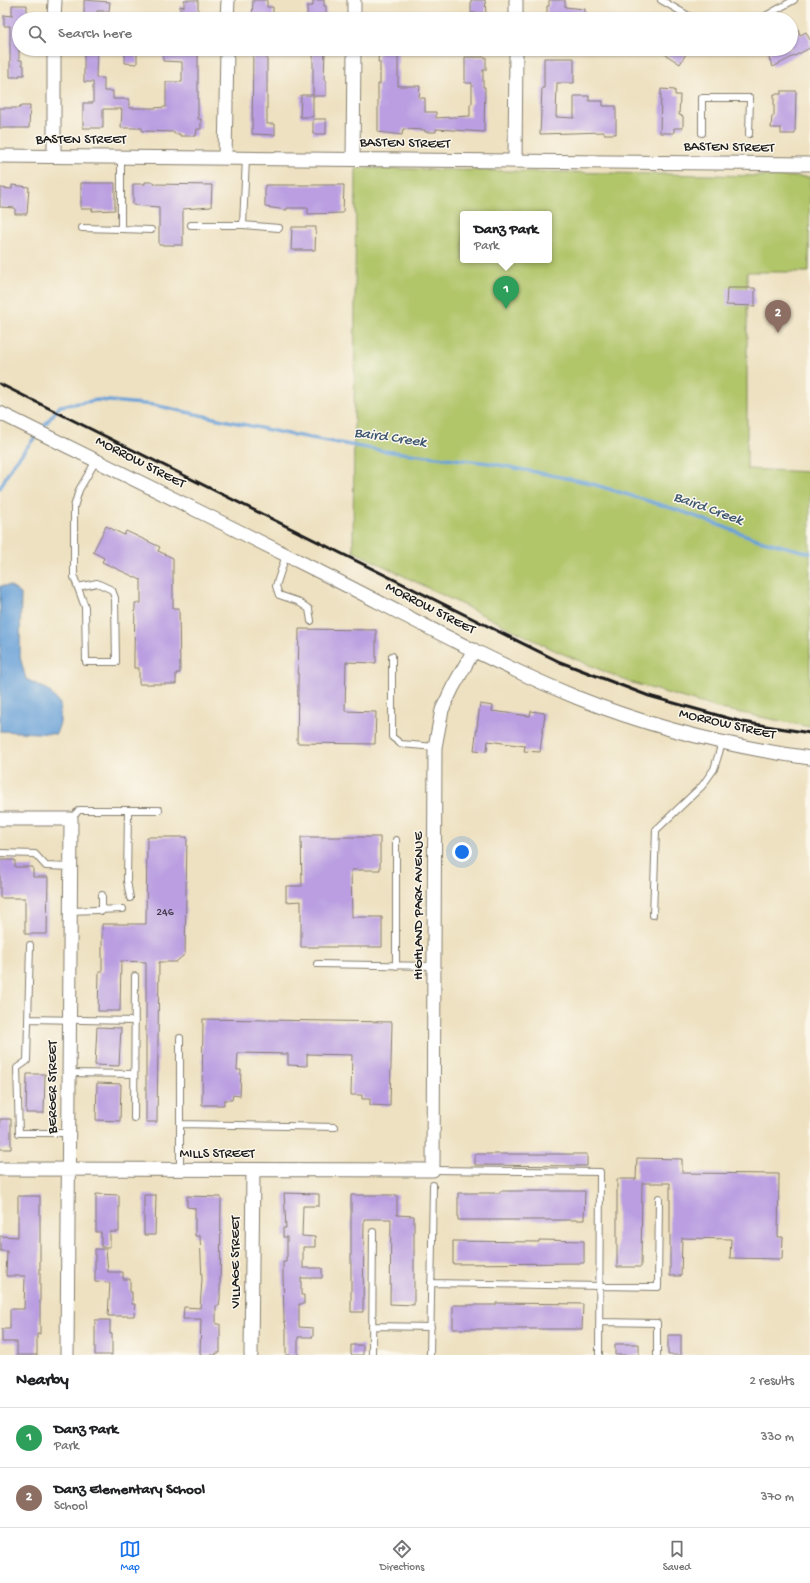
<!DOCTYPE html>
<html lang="en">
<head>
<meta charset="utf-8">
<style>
	:root { --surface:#fff; --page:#f2f2f2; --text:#202124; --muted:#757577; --line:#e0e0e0; --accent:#1a73e8 }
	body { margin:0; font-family:"Gochi Hand",sans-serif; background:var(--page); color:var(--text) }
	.you { position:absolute; left:462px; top:852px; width:14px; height:14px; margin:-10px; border:3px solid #fff; border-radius:50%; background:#1a73e8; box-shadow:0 0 0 6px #1a73e833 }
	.badge { display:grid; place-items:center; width:26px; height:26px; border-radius:50%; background:var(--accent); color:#fff; font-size:13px; font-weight:700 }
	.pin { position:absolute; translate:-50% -33px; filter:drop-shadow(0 1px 2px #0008) }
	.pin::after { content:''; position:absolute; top:21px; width:14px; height:12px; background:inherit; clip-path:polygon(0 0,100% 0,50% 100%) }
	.popup { position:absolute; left:460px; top:211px; width:92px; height:52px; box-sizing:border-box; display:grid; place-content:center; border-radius:4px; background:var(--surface); filter:drop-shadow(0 1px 3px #0005); font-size:13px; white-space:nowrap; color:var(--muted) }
	.popup b { font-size:15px; color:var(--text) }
	.popup::after { content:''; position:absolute; left:50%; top:100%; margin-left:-8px; border:8px solid transparent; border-top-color:var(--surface) }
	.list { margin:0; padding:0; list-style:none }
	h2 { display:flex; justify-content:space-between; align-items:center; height:52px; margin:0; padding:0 16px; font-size:17px }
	h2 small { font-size:13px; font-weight:400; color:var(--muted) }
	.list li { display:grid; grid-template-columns:26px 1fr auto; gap:12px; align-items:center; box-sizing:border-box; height:60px; padding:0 16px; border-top:1px solid var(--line) }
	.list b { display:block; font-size:15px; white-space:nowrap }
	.list p { margin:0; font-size:13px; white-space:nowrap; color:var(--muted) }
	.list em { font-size:13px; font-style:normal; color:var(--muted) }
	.icon { flex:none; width:22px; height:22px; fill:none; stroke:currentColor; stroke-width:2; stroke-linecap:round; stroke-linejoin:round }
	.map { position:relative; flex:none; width:810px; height:1355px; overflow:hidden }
	.search { position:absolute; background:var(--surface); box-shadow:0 1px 3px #0004; left:12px; right:12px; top:12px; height:44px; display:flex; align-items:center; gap:10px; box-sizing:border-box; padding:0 14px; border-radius:22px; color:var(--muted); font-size:15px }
	.sheet { height:172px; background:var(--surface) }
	nav { display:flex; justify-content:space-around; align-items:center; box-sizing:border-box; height:56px; border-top:1px solid var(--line); background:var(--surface); font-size:11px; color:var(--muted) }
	nav a { display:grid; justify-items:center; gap:2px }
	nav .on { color:var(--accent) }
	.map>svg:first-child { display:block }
	.green { fill:#b1c569; stroke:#667042; fill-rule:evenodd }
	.water { fill:#6aa2d8; stroke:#435f7a }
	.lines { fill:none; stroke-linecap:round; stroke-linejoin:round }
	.stream { stroke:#6aa2d8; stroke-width:3.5 }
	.building { fill:#ba9ee1 }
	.service-casing { stroke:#857e6e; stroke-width:8 }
	.minor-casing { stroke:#857e6e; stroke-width:15 }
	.service { stroke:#fff; stroke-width:6 }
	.minor { stroke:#fff; stroke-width:13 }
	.rail { stroke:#1c1c1c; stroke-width:3 }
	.labels { text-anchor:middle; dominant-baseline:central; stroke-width:3; stroke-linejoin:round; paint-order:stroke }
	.number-label { font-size:12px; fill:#443c4d }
	.street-label { font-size:14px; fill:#1c1c1c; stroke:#fbf7ec }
	.water-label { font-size:15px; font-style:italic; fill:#3f5871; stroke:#fbf7ec }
</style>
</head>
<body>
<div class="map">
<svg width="810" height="1355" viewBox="0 0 810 1355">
	<rect width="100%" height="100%" fill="#fbf7ec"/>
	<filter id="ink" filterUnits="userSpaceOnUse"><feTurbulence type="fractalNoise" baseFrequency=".025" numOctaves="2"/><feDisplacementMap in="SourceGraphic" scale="8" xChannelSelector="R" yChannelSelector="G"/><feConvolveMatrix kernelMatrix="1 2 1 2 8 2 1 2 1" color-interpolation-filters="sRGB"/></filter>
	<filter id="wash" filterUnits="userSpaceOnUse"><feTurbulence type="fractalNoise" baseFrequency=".012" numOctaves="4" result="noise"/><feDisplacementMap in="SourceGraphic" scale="16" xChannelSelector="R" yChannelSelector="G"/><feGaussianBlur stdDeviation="0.9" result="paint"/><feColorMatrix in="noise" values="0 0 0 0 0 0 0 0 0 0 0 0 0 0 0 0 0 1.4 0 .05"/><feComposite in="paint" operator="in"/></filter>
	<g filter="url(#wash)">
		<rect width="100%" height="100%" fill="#eee1c1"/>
		<path class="green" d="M356,168l454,9 -1,95h-62v197l63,3v255l-89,-18 -92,-27 -75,-32 -201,-99zM463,214h86v46h-86z"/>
		<path class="water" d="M0,586h10l11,8 -1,63 6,22 22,11 12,14v19l-4,11 -56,-3z"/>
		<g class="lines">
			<path class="stream" d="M0,488l12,-22 48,-60 38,-6 56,5 129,28 101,18 105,12 97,19 95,29 78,29 51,13"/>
		</g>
		<g id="blocks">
			<path class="building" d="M84,0l26,2 -1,9h-12v8h-13z
				M184,0h14v19h-18v-13l4,1z
				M253,0h14v7h6v12h-21z
				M313,0h11v6h2v13h-19v-13h6z
				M471,0h14l1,13h-15z
				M549,0h16v7l20,2v10l-38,-1v-12h2z
				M12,5h15v14h-8v41h3v5h2v10h-5v2h-9v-51h-6v-11l8,1z
				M798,29l2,6 6,-3 4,8v8l-37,19 -6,-13 5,-2 -2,-3h21v-16z
				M84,49h13l-1,29h8v13h9v8h16v9h25l12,-1v-25h16v-20l-19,-1v-8h16v-4h19v70h3v10h-4l-1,7h-16v-2h-6v-2l-32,-1v-3h-21l1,-19h-19v19h-20v-25h10v-21h-9z
				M253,49h14v75h8v11l-23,-1z
				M313,49h12l-1,31h2v16h-13v21h-13l1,-22h12z
				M379,49h19v37h22l-1,12h6v14h11v6l34,-2v-12h2v-21h-7v-26h21v13h-3v17h2l-1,45 -48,-3v3h-11v-2l-22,-1 -1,6 -24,-3v-48h2v-22h-2z
				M657,49h25l5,3 -7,12z
				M125,52h12v12l-12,-1z
				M544,58h30v25h-17l-1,34 18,1v-22h15v5h14v5h13v28h-12v-2l-64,2 2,-46h2z
				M661,89l14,1v5h5l-1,20 4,1v12h-9v5h-14z
				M781,91h15l-1,43h-14v-6h-10l1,-12h2v-22h7z
				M20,106h10l-1,22h-29v-20h20z
				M313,119h13v15h-13z
				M145,182h9v2l58,1 -1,22 -28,2v36h-24v-38l-26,-2v-21h12z
				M81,183h34v27l-23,1 1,-2h-12z
				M12,185l17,2 -2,27h-12v-6l-15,-1v-19l12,1z
				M265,185h79l-1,28 -35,1v-6h-21v2l-22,-3z
				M292,227h24l-1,23h-24z
				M727,288h28v18l-29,-1z
				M106,526l18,9 2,-4 34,16 -2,4 15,7v50h6l1,65h-4v11h-37v-16h-5v-15l1,-50h6v-23l-39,-18 2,-4 -11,-6z
				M299,629l77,1v33l-30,-1 -1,49 31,1 -1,32 -78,-1z
				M480,704l13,2 -1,5 38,5 1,-5 14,2 -5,39 -16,-1 1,-5 -37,-5 -1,10 -13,-1z
				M147,837h40l-2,117 -9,8h-17l-2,160h-11v-160l-25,-1 -1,50h-22l1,-39h3v-48h44z
				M301,837h79v33h-29l1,47h30v30h-81v-46l-15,1v-16h16z
				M0,860h15v7h18v10h15l-1,57h-22v-36h-25z
				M203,1019l189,3 -2,84 -20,-1v-6h-8v-4h-11l1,-40 -45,-1v12l-19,-1v-11l-50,-1 -1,17h4l-1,26 -7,-1 -1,5h-8v5h-22z
				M97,1027l24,1 -2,38 -24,-1z
				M27,1074h18l-1,39h-18z
				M97,1083l24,1 -1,37 -24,-1z
				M0,1119h11v30h-11z
				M475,1154h112v12l-112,-1z
				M637,1158l45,1v14l97,1 -1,63h5l-1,22 -52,-1 1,-19 -49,-1 -1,38h-11v-93h-28l-1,84h-24v-88h19z
				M500,1191h85l-1,29h-126v-27h42z
				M284,1193l35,1v12h-16l-1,30 13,1v10h-12v21h19v10h-21v17h3v9h-5v23l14,1v9h-15v18h-12v-25l-1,-8h-1l-1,-49v-11h3v-5h1v-20h-4v-9h3z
				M96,1194l23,1v37h-9v15h-9v-15h-5z
				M144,1195h12l-1,40h-11z
				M351,1195h46v20l17,1v89l-24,-1 1,-85h-27l-1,93h-12z
				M18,1196h22v138h-3v21h-20v-13h-15v-13h8v-20h14l1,-33h-19l1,-25h-7v-15l18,1z
				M187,1196l34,1 -1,102 -1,7h-3v18h4v29h-4v2h-16l1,-36h-18l1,-12 16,1 2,-28 -2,-44h-5v-28l-8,-1z
				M539,1240l45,1v22l-131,1v-23l86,1z
				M95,1249h11l2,23h15v7h7v13h2v12h3l-1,12h-26l2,-33 -15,-1z
				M496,1303l87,1 -1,25h-129v-24h43z
				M95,1320h15v14h2v21h-17z
				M668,1335h13v20h-13z
				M615,1344h24v11h-24z
				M351,1345h12v10h-12z"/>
		</g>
	</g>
	<g filter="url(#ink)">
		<use href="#blocks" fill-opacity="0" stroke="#857e6e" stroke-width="1"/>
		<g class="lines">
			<defs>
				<path id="service" d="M661,0l33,19
					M760,19l34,-19
					M702,133v-35h48l-1,36
					M191,225h52l3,-67
					M243,225l36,3
					M82,228l39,1v-73
					M121,229l30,1
					M286,555l-10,31 3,9 18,6 12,8 2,12
					M78,587l19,-4 15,7 3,8 1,64h-30l-1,-55 -11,-30v-70l5,-17 18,-31
					M392,656v81l9,7 34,3
					M128,810l-1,71 3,17
					M71,819l8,-9h80
					M396,840v126
					M0,853l35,1 11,12 25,1
					M70,911l53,-2
					M102,911v-16
					M653,915l3,-85 46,-44 12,-17 8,-26
					M30,945l-3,116 -10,7 2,65h50
					M317,964l117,2
					M28,1019l107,2
					M180,1038v132
					M69,1073l65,1
					M134,1118l1,-142
					M180,1124l155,3
					M433,1170l167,2 -1,183
					M431,1283l227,4 1,-89
					M600,1322l57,1v32
					M372,1326l59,1
					M372,1355l1,-123
					M430,1355l3,-170"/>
				<path id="minor" d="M54,19l1,-19
					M227,19l1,-19
					M354,19v-19
					M516,19v-19
					M0,156l810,8
					M54,156v-107
					M225,158l2,-109
					M353,159l1,-110
					M515,161l1,-112
					M0,413c108,53 215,106 322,160 85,43 169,89 256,125 75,30 153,49 232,60
					M0,819h71l-4,536
					M0,1169l433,1 2,-423 7,-37 11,-23 21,-37
					M251,1355l2,-185"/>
			</defs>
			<use href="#service" class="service-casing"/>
			<use href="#minor" class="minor-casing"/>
			<use href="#service" class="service"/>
			<use href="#minor" class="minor"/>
			<path class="rail" d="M0,384l560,278 89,34 93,26 68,11"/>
		</g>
	</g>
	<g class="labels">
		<g class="number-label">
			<text x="165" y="913">246</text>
		</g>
		<g class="street-label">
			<text x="81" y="140">BASTEN STREET</text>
			<text transform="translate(405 144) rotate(1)">BASTEN STREET</text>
			<text transform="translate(729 148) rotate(1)">BASTEN STREET</text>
			<text transform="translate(140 463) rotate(27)">MORROW STREET</text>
			<text transform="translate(430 609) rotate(27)">MORROW STREET</text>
			<text transform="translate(727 725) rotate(13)">MORROW STREET</text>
			<text transform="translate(419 906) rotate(-90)">HIGHLAND PARK AVENUE</text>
			<text transform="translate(53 1087) rotate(-90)">BERGER STREET</text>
			<text x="217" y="1154">MILLS STREET</text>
			<text transform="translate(236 1262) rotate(-90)">VILLAGE STREET</text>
		</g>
		<g class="water-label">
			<text transform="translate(390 438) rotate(8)">Baird Creek</text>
			<text transform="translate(708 509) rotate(20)">Baird Creek</text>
		</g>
	</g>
</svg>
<div class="you"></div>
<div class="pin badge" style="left:506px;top:309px;background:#2e9e5b">1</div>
<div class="popup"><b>Danz Park</b>Park</div>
<div class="pin badge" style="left:778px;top:333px;background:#8d6e63">2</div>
<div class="search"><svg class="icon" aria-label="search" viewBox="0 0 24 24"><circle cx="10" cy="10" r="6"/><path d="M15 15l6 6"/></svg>Search here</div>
</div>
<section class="sheet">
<h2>Nearby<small>2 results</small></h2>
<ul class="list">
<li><span class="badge" style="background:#2e9e5b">1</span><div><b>Danz Park</b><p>Park</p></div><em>330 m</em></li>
<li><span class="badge" style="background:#8d6e63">2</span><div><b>Danz Elementary School</b><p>School</p></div><em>370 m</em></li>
</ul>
</section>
<nav>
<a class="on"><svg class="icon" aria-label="map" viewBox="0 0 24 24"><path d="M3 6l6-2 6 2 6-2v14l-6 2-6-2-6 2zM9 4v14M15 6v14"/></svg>Map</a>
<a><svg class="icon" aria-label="directions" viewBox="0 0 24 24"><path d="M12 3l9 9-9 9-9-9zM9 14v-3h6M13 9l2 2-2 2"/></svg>Directions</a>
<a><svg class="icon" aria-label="saved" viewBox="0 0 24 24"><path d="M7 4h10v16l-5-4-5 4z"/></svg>Saved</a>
</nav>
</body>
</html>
